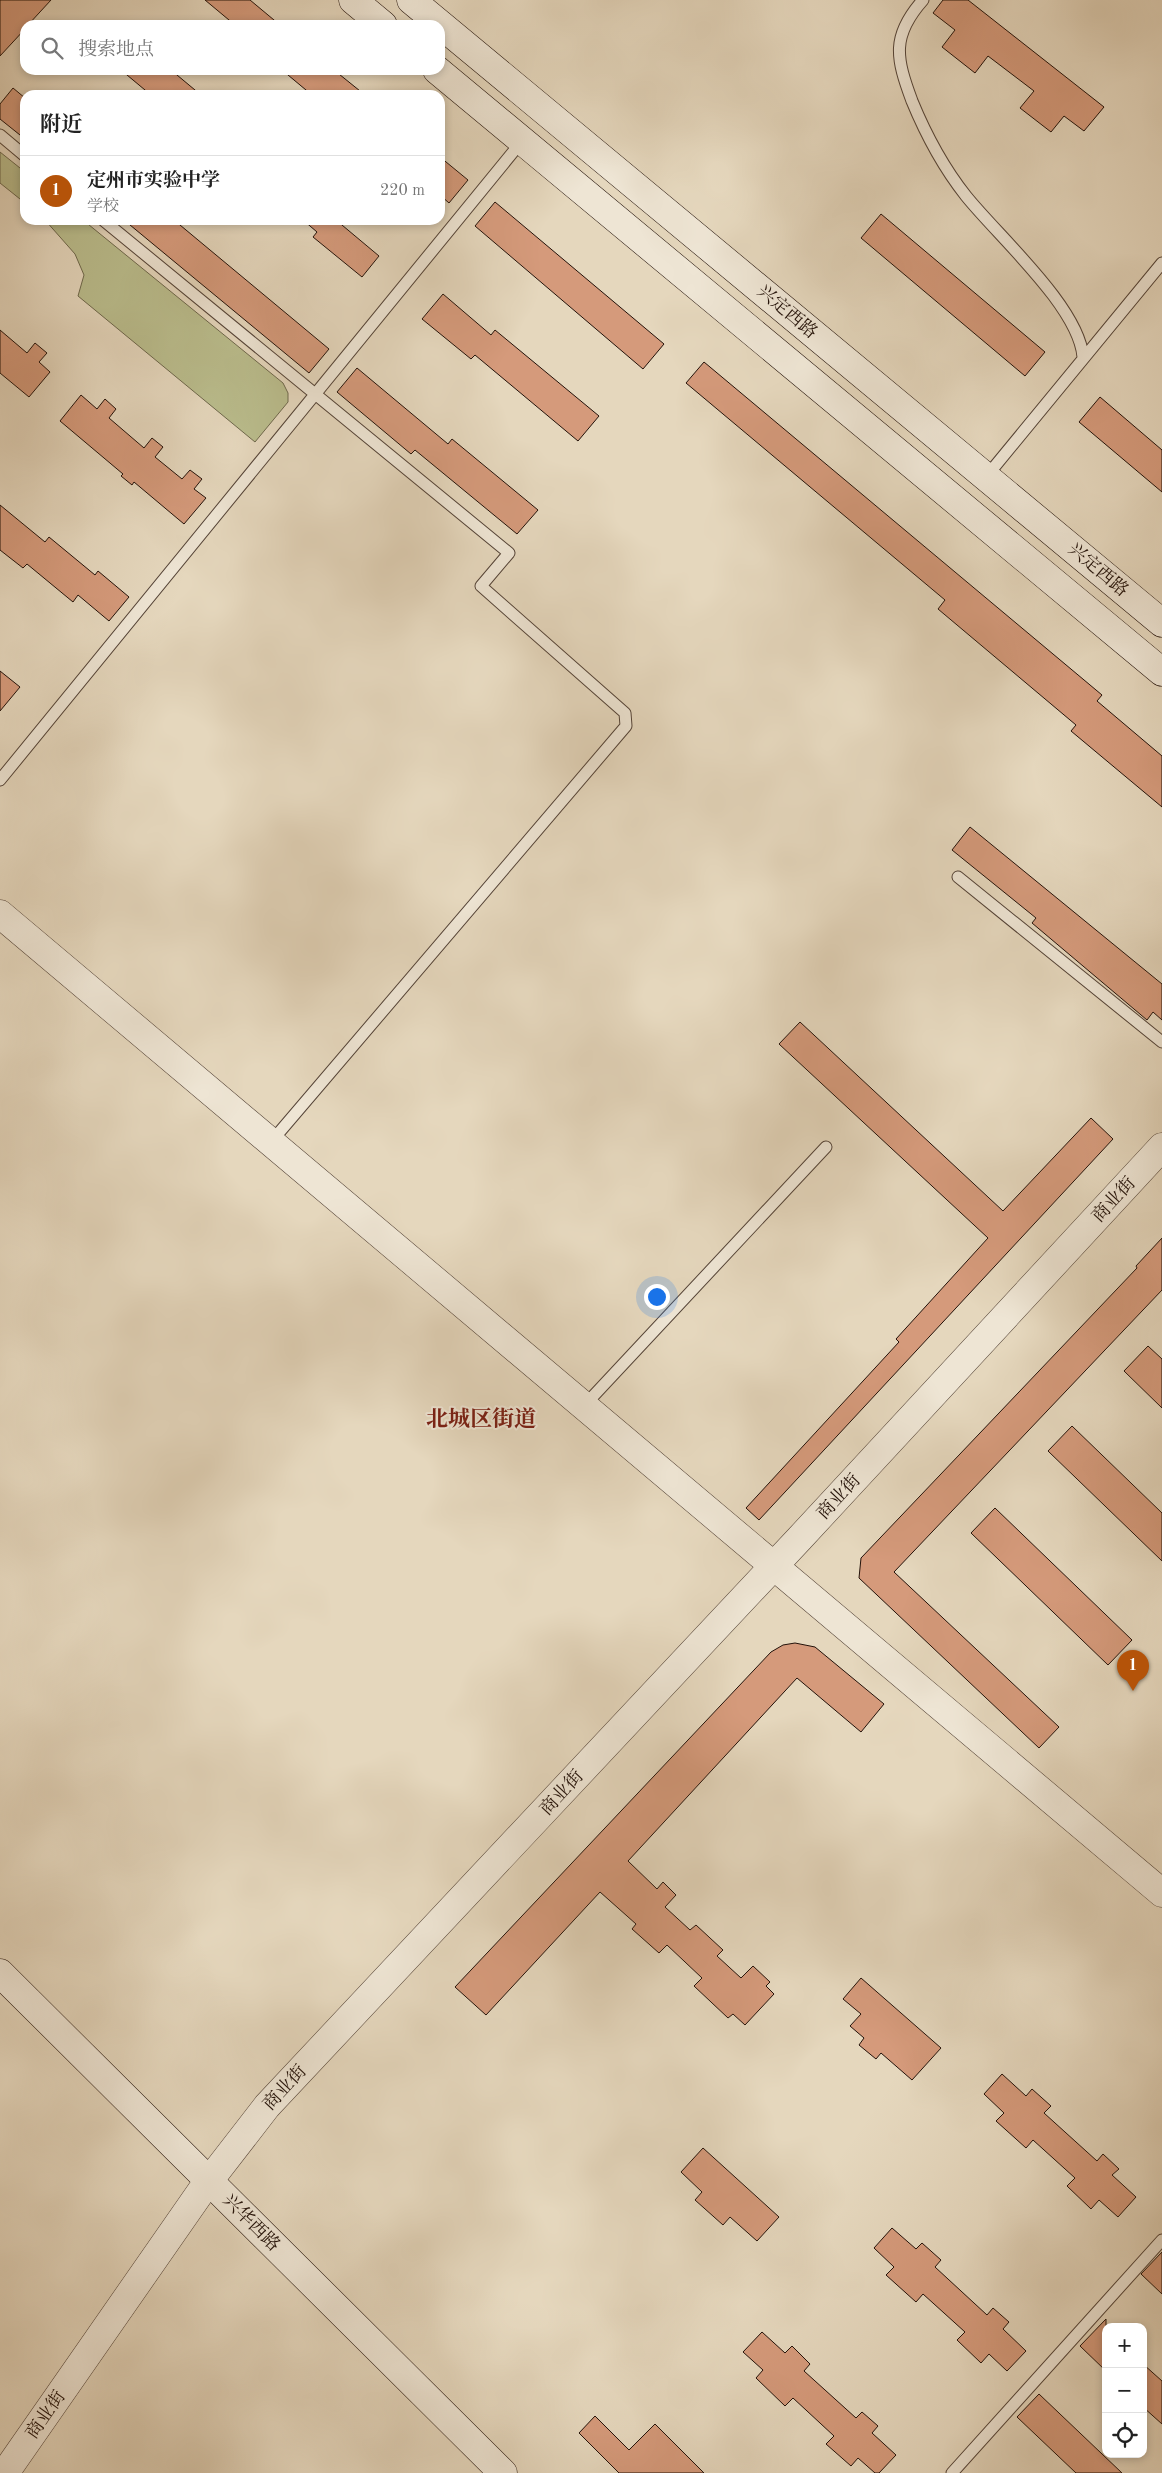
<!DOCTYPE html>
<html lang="zh">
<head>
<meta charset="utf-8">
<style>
	:root { --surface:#fff; --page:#f2f2f2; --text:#222; --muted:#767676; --line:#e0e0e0; --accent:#b45309 }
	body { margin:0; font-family:"Old Standard TT","Noto Serif SC",serif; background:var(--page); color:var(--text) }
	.controls { position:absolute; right:15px; bottom:15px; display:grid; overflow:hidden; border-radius:10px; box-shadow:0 2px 8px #0003 }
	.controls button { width:45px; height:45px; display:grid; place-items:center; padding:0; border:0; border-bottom:1px solid var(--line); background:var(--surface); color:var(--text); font:25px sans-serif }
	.you { position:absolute; left:656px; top:1296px; width:18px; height:18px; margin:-12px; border:4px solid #fff; border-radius:50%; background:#1a73e8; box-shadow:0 0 0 8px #1a73e833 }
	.badge { display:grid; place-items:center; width:32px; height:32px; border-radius:50%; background:var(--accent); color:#fff; font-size:16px; font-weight:700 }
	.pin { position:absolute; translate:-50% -41px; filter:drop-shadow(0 1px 2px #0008) }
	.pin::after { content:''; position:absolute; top:26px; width:18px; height:15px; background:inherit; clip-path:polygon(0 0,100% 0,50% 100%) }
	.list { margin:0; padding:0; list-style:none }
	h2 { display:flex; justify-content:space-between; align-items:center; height:65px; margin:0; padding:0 20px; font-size:21px }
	h2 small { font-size:16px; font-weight:400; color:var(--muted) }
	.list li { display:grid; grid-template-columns:32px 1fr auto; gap:15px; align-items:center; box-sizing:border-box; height:70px; padding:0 20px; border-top:1px solid var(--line) }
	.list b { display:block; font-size:19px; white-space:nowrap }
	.list p { margin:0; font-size:16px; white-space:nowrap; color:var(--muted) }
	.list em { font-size:16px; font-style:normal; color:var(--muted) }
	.icon { flex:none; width:28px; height:28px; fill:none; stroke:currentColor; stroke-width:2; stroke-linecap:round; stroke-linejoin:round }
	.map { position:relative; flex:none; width:1162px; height:2473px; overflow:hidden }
	.search { position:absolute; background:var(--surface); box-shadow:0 2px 8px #0003; left:20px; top:20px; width:425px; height:55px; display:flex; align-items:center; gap:12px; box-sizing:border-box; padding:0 18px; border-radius:15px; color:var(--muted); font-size:19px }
	.panel { position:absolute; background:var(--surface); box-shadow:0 2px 8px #0003; left:20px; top:90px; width:425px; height:135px; border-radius:15px }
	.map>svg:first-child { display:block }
	.green { fill:#babd8d; stroke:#6e684c }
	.building { fill:#d59a7b; stroke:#23120a }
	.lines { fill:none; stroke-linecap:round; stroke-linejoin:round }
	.service-casing { stroke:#544337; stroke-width:13 }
	.tertiary-casing { stroke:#544337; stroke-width:29 }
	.secondary-casing { stroke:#23120a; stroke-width:29 }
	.service { stroke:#eee5d4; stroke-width:11 }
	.tertiary { stroke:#eee5d4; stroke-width:28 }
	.secondary { stroke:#eee5d4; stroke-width:28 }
	.labels { text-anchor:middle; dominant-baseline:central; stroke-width:4; stroke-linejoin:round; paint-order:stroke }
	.street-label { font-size:18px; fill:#23120a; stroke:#eee5d4 }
	.district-label { font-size:22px; font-weight:bold; fill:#7a1f14; stroke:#eee5d4 }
</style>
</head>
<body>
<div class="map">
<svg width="1162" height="2473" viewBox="0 0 1162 2473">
	<rect width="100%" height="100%" fill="#e5d7bd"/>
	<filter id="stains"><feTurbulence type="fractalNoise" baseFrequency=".004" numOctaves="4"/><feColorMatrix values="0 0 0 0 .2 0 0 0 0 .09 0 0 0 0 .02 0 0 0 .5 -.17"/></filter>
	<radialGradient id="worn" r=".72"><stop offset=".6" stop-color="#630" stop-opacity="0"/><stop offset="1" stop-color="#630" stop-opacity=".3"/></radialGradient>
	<path class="green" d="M0,152l25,20v31l-25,-20z
		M45,220h38l200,163 5,10v9l-33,40 -177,-146 6,-21 -9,-21z"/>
	<path class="building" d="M0,0h51l-23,25h-3v4l-25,27z
		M205,0h45l30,25h-45z
		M943,0h25l136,107 -20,24 -20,-15 -13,16 -31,-24 14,-17 -46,-35 -13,17 -33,-26 13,-17 -22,-17z
		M121,70h50l30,25h-50z
		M282,70h52l31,25h-53z
		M13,88l12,10v41l-25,-20v-15z
		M440,157l28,23 -19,23 -9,-8z
		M495,202l169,142 -21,25 -168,-143z
		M881,214l164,138 -20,24 -164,-138z
		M124,220h50l155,129 -20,24z
		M303,220h33l43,36 -17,21 -49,-40 4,-5z
		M443,294l48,41 4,-5 104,86 -21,25 -103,-86 -4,4 -49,-40z
		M0,330l27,23 8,-10 12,10 -8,9 11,10 -21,25 -29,-24z
		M704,362l398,333 -5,6 65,55v51l-91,-76 5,-6 -138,-116 7,-9 -259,-217z
		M357,368l91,76 4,-5 86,71 -21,24 -102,-84 -4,4 -74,-62z
		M81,395l16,14 8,-10 11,10 -7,9 35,30 8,-10 11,9 -8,10 27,22 8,-9 12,9 -8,10 12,9 -22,26 -50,-42 -2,3 -11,-9 2,-2 -63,-53z
		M1100,397l62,53v42l-83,-70z
		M0,505l45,37 4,-5 46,38 3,-4 31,26 -20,24 -31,-26 -5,7 -46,-38 -4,4 -23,-18z
		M0,671l20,16 -20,24z
		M970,827l192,157v36l-9,-8 -6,8 -115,-97 4,-5 -84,-68z
		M800,1022l203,189 88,-93 22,21 -354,381 -13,-12 153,-166 -3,-3 92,-101 -209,-194z
		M1162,1238v52l-268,282 165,155 -20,21 -180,-170 2,-20 276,-290 -1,-2z
		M1148,1346l14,13v49l-38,-37z
		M1072,1426l90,87v48l-114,-110z
		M995,1508l137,132 -24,25 -137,-132z
		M795,1643l20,4 69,57 -23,28 -64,-54 -169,183 29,28 6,-7 13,13 -11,12 25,23 6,-5 27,25 -6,6 24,22 12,-12 17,16 -4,4 8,8 -29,31 -12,-11 -5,4 -34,-32 8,-8 -35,-33 -8,8 -27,-24 4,-5 -36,-32 -114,123 -31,-28 316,-335 12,-7z
		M861,1978l80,70 -29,32 -31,-27 -5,6 -17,-14 5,-7 -14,-12 11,-12 -18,-15z
		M1002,2074l24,22 6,-7 19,17 -7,7 53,48 6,-7 16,15 -7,6 24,22 -18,20 -19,-17 -8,9 -24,-23 8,-8 -42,-38 -7,8 -30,-27 8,-8 -20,-19z
		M703,2148l76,69 -22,24 -27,-24 -7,8 -28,-25 7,-8 -21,-20z
		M892,2228l24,21 6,-6 19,17 -6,7 52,48 6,-7 16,14 -6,7 23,22 -19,20 -18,-17 -8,9 -24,-23 8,-8 -42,-38 -7,8 -30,-27 8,-8 -20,-19z
		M1162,2252v42l-21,-20z
		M1106,2319v52l-26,-25z
		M762,2332l23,21 7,-7 18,18 -6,7 52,47 6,-6 16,14 -6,7 24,22 -17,18h-4l-17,-15 -7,8 -25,-22 8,-8 -41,-38 -8,8 -29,-28 7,-8 -20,-18z
		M1143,2364l19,17v43l-19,-17z
		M1039,2394l83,79h-46l-59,-56z
		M595,2416l34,34 26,-26 49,49h-85l-40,-40z"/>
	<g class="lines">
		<defs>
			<path id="service" d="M923,0c-32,36 -27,58 -11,101 14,34 31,66 54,95 32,40 113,111 117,161
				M0,135l25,21
				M103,220l406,333 -28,33 144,127 1,13 -355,416
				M986,477l176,-214
				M0,780l522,-639
				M958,877l204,165
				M583,1407l243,-260
				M952,2473l210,-233"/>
			<path id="tertiary" d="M0,914l1162,979
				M5,2473l197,-283 65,-84 533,-568 362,-391"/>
			<path id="secondary" d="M353,0l30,25
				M411,0l751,623
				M437,70l725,602
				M0,1973l503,500"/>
		</defs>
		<use href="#service" class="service-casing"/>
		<use href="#tertiary" class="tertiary-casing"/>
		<use href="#secondary" class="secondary-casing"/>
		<use href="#service" class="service"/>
		<use href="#tertiary" class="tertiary"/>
		<use href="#secondary" class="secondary"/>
	</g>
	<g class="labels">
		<g class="street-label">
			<text transform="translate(787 312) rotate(40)">兴定西路</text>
			<text transform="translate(1098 570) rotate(40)">兴定西路</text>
			<text transform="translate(1114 1200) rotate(-47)">商业街</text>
			<text transform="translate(839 1497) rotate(-47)">商业街</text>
			<text transform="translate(562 1793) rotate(-47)">商业街</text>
			<text transform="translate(285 2088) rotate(-47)">商业街</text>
			<text transform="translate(251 2223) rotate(45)">兴华西路</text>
			<text transform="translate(46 2415) rotate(-55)">商业街</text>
		</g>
		<g class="district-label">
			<text x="481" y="1420">北城区街道</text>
		</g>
	</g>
	<rect width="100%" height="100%" filter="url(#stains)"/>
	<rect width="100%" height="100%" fill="url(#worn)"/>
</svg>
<div class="controls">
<button>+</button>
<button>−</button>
<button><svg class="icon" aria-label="locate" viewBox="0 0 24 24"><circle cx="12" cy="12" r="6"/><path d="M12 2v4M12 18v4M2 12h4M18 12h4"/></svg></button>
</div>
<div class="you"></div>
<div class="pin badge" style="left:1133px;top:1691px">1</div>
<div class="search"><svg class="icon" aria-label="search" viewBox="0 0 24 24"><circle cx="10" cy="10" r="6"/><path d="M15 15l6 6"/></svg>搜索地点</div>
<section class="panel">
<h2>附近<small></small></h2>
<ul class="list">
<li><span class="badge">1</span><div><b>定州市实验中学</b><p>学校</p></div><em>220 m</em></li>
</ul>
</section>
</div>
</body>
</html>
